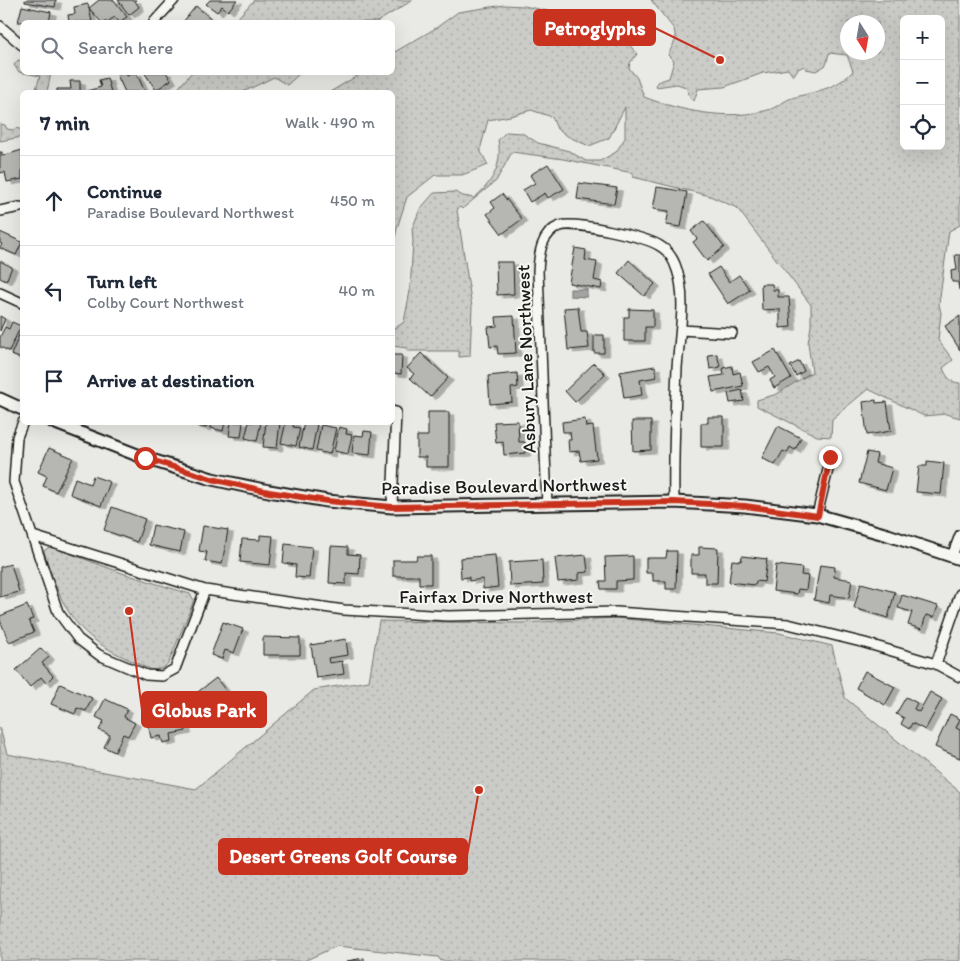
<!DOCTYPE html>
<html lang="en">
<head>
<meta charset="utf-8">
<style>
	:root { --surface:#fff; --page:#f2f2f3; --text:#1f2937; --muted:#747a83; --line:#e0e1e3 }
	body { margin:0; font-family:Itim,sans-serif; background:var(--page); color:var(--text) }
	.controls { position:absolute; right:15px; top:15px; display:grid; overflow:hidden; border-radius:8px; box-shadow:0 5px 20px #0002 }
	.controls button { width:45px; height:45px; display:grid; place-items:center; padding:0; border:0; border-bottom:1px solid var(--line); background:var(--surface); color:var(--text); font:25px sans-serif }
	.compass { position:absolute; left:840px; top:15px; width:45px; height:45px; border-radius:50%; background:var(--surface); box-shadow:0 5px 20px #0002; rotate:169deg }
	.stop { position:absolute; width:15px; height:15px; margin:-11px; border:4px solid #c8321e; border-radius:50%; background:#fff }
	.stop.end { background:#c8321e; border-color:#fff; box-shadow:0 1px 5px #0008 }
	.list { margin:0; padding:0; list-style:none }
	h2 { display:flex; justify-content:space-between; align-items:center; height:65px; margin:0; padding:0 20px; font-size:21px }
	h2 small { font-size:16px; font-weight:400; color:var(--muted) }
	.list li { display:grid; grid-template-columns:32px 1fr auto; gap:15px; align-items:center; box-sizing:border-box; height:90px; padding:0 20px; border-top:1px solid var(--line) }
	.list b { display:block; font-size:19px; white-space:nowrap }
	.list p { margin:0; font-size:16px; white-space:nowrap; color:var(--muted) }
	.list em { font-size:16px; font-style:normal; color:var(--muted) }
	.icon { flex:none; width:28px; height:28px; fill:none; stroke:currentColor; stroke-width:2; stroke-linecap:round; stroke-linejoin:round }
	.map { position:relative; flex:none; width:960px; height:961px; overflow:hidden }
	.search { position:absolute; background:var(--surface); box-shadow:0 5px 20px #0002; left:20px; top:20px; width:375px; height:55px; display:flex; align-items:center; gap:12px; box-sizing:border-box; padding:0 18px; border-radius:8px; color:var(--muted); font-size:19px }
	.panel { position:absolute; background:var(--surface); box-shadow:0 5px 20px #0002; left:20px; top:90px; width:375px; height:335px; border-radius:8px }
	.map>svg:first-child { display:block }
	.green { fill:url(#green-dots); stroke:#747472; fill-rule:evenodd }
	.water { fill:#a3a3a1; stroke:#6d6d6c }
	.building { fill:#b6b6b3; stroke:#1c1c1c; filter:url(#shadow) }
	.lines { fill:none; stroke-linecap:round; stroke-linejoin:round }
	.minor-casing { stroke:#1c1c1c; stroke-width:12 }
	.tertiary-casing { stroke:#1c1c1c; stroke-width:15 }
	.minor { stroke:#f6f6f2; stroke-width:9 }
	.tertiary { stroke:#f6f6f2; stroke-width:11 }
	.route { stroke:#c8321e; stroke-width:6 }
	.labels { text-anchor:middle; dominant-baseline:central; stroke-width:4; stroke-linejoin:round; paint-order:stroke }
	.street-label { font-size:19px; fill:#1c1c1c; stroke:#f6f6f2 }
	.leader { fill:none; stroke:#c8321e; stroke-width:2 }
	.callout-dot { fill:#c8321e; stroke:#f6f6f2; stroke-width:2 }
	.callout { fill:#c8321e; stroke:#c8321e; stroke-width:2 }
	.callout-label { font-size:20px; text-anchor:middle; font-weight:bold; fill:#fff }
</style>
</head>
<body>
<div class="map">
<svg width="960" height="961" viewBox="0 0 960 961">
	<defs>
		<pattern id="green-dots" width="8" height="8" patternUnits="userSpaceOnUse" patternTransform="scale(1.25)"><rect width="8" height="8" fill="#cbcbc7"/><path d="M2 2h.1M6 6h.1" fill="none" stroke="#aeaeaa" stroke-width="1.8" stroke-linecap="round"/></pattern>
		<filter id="shadow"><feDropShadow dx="5.5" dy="3" stdDeviation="0" flood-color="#0004"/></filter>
	</defs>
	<rect width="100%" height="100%" fill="#e9e9e5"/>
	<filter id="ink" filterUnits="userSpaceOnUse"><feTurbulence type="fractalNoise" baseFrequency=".02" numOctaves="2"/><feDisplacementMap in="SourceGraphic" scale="10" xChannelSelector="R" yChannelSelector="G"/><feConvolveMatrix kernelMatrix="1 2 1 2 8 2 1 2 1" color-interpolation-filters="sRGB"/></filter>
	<g filter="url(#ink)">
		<path class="green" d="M254,0h159l-36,22h-143z
			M651,0h309v225l-11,6 -10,73 2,9 -3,27 15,20 -10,8c3,8 8,15 17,15v35l-14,-4 -22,2 -56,-27 -36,30 -1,18 -14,-1 -60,-30v-6l20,-6 35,-22 -4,-29 3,-17v-21l-74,-97 -27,-12 -77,-19v-4l-70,-14 -51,-7 -16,29 -34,28 -2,-2 -3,3 15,97 -2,49 -11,1v-6h-52v-3l-14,-2v-18l4,-1 7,-5 6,-31 3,-50 -1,-12 8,-20 14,-16 21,-1 8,4 11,2c18,-15 29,-33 24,-58l8,-8 16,1 16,10 31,8 17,10h14l16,-9 9,-14v-31l-16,31 -20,8 -20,-9 -12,-8 -5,-12 -21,-7 -21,6 -22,4 -8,30 8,15 -26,10h-27l-28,22 -10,31 -4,21v20l-1,-177h-62l32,-19 30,-1 1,-19 43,-25 22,-16 46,-7 20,1 53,11 16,20 8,-1 7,-6 10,1 19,23 -7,9 -1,5 8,10 7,19c36,14 85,24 124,13 8,-2 15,-9 24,-12 21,-6 45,-9 61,-27l-6,-16 -18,-2 -3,12 -10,6 -10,-2 -2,-3 -6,3 -5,7 -5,-7 -25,4 -39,14 -26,2 -4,12 -3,-2 -5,-12 -9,-3 -21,3 1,-5 12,-4 5,-17 -6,-6 8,-16 -2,-10zM904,19h37v127h-37zM878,22v30h-30v-30z
			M18,60l4,1v11l29,1 -4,19h-12l5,-16 -21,-4 -5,-7z
			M192,72h111v1l-4,1 -12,11 -13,-8 -31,15h-68z
			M0,124l5,1 2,4 6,1 3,-2 6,2v7l-22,4z
			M50,546l72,27 68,21 4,6 -25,62c-4,6 -10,8 -18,8 -18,-9 -39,-17 -55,-29 -30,-21 -42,-56 -52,-90z
			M615,618l164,15 53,13 13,52 115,94v169h-519l-3,-4 -101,-11 -33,15h-304v-233l7,26 189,35 118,-99 55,-9 10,-60 142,2z"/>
		<path class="water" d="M570,289h17v8l-17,-1z"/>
		<path class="building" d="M25,0h31l-1,7 -30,-5z
			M99,0h15l13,17 -8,5 -4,-5 -8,5h-6l-12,-14z
			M118,0h18l-1,1 4,6 -10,8z
			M210,0h27l-9,11 -6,-5 -5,6 -11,-8z
			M88,4l4,18h-23l-1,-7 7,-1 -1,-7z
			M22,6l29,6 -2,10h-31z
			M196,6l19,16h-32z
			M122,72h4l1,4 9,-4 9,20h-20l-8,-17z
			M144,72h22l5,8 -15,10z
			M107,78l4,14h-24v-1l14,-4 -2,-7z
			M70,81h10v11h-23v-3h14z
			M22,150v29l-15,3 -2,-10 -5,1v-21h2v4z
			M548,164l16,25 -16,9 -3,-5 -15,9 -7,-12 12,-7 -5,-8z
			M579,183l38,5 -3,16 -37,-5z
			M657,187l30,5 -6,35 -15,-2 3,-14 -16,-2z
			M502,194l20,25 -20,15 -15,-20 8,-6 -4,-6z
			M704,221l20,26 -17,14 -14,-19 4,-3 -6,-8z
			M0,232l22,10 -6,13 -16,-7 2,-4 -2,-1z
			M575,248l11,2 -1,10 12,2 -3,18 8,2 -1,7 -32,-6z
			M955,255h5v34l-1,1 -1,-8h-6l-1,-11 6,-1z
			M629,260l26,24 -11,12 -26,-23z
			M0,261l12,6 -6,14 -6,-3z
			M496,262h17l1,32 -17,1z
			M719,267l10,15 10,-7 11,15 -22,14 -20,-30z
			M761,284h11l1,6h5v7h11l2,30 -11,1v-19l-18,1z
			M578,307l3,25h6l2,16 -21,2 -4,-42z
			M629,309l24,1v17h-8v14h-21v-24h5z
			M0,316l5,3 -5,12z
			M514,316l2,37 -18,1 -1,-8 -7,1 -2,-20 9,-1 -1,-9z
			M960,316v34l-15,-24z
			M12,322l9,4 -12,25 -9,-4v-10l5,-10 4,2z
			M22,328v31l-11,-4z
			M594,335h10v18h-10z
			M775,350l16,28 -17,10 -4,-8 5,-3 -6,-10 -10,5 -6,-10z
			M421,353l27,25 -18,19 -20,-19 4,-4 -7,-6z
			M717,354l3,13 -10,2 -2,-14z
			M392,355h10l-1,19 -9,-1z
			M799,361l5,10 -8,5 -6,-10z
			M594,363l11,11 -30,28 -10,-11z
			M655,366l2,11 -17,3 2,15 -18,3 -4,-26z
			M732,366l1,8 7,-2 3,14 -30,6 -3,-15 14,-2 -1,-7z
			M517,373l1,14 -7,1 1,14 -22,2 -2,-28z
			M742,390l2,11 -14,2 -2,-10z
			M876,400v3l11,-1 4,29 -24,4 -4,-33z
			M428,412h21v55h-23v-10h-9v-21h11z
			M708,417h16v30h-23v-24h7z
			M585,419l1,8 7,-1 4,33 -16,2 -2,-10 -10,1 -1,-12h3l-1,-8h-7l-1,-10z
			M518,421l1,21h6v11l-21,2 -1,-13 -7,1 -2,-21z
			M632,421h19v29l-18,1z
			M195,422h12l-1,6 -12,-3z
			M212,422h13l-2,9 -12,-3z
			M231,422h12l-2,15 -12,-1z
			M249,422h12l-4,19 -12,-3z
			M266,422h14l-3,26 -14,-1z
			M286,422h8l-1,5 7,1 -4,18 -15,-3z
			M304,422l13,2 -5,26 -13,-3z
			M321,425l15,3 -6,26 -14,-3z
			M778,426l23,12 -6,12 -5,-3 -3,6 -4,-2 -8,14 -13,-7z
			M339,427l8,2 -1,5 6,1 -4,19 -14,-3z
			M364,431l8,1 -2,23 -18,-2 2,-18 9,1z
			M49,448l24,10 -17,34 -13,-6 4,-10 -9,-4z
			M867,452l10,2 -2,9 17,5 -6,22 -27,-7z
			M927,461l17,2 -3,31 -25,-2 3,-26h8z
			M93,476l17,6 -9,24 -31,-12 5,-16 15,6z
			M112,507l33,12 -8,23 -33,-12z
			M153,525l31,7 -4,20 -31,-7z
			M203,526l25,4 -6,34 -17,-3 2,-9 -8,-1z
			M260,535l13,1 -3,29 -30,-3 2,-23 18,1z
			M285,544l27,3 -3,31 -14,-1 1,-12 -13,-2z
			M331,546l17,1v7l12,1 -1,19 -13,-1v11l-17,-1z
			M699,547l19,1 -1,35h-12v-10h-14v-18h8z
			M667,551h10l-1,38h-10v-8h-13v-8h-7v-15h20z
			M495,555l3,32 -15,2v-10l-14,2v-4l-8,1 -1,-20z
			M586,555l2,17 -9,1v7l-21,2 -3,-24z
			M417,556h14v28h-12v-8h-26v-16h23z
			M633,556v24l-17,1v8h-15l-1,-8h6l-1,-24z
			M742,556l25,3 -3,23 -8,-1 -1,4 -26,-3 3,-22 9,1z
			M542,560l1,24 -33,2 -1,-24z
			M11,564l8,28 -19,5v-30z
			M776,565l26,3 -1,7 7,1 -2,14 -8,-1 -1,5 -24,-3z
			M820,565l15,2 -1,10 18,3 -3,18 -19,-3 -1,8 -15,-3z
			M861,583l34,9 -7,26 -34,-10z
			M902,595l36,11 -4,11 -8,-2 -4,14 -14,-4 4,-13 -14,-4z
			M27,605l6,14 -4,1 5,12 -25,10 -9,-22v-4z
			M223,622l20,7 -9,24 -9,-3 -3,9 -11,-4z
			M263,637l37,1v17h-37z
			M346,639l2,16 -20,3 1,5 13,-2 2,13 -28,4 -5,-33z
			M41,648l8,9 -7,6 11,13 -7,7 -5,-6 -11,10 -14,-17z
			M865,671l30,16 -10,18 -29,-17z
			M216,678l18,23 -8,6 -4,-5 -17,15 -15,-19z
			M60,684l32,14 -6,13 -9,-3 -2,6 -24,-10z
			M930,692l12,7 -17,31 -13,-7 -3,6 -8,-5 3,-6 -8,-4 10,-17 11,6 -3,6 5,3z
			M105,699l22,10 -3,8 11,6 -7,13 -5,-2 -8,18 -11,-5 6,-12 -11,-5 5,-9 -8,-4z
			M183,713l3,18 -15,3 1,7 -9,2 -2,-7 -10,2 -4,-19z
			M950,714l10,5 -4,9 4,2v28l-25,-11z
			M364,958v3h-17z"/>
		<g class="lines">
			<defs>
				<path id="minor" d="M154,22l20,-22
					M0,26l22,19
					M0,211l20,-4
					M0,293l22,10
					M681,330l51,3
					M23,422l-6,15 -3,45 44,130 20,27 21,16 47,20 16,1 13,-7 30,-79
					M547,505l-9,-234c1,-17 3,-38 22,-45 14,-5 87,11 100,20 9,5 14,14 17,24 10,27 2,69 0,98 -2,45 -4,89 -3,134
					M392,507l4,-95 -4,-1
					M817,515l14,-58
					M33,536l172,54 139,20 104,6 168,-4 172,12 77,19 71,21 24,13
					M952,556l8,-21
					M936,664l24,-70"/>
				<path id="tertiary" d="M0,399l22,10
					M53,422l92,36 67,21 57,12 58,10 65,6 282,-5 71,4 72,9 71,20 72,24"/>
			</defs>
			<use href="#minor" class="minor-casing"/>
			<use href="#tertiary" class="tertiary-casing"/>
			<use href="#minor" class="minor"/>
			<use href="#tertiary" class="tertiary"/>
		</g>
	</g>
	<g class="lines" filter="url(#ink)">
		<path class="route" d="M145,458l67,21 57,13 58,9 65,6 282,-5 71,4 73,10 12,-59"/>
	</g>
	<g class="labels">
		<g class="street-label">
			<text transform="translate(526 359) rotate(-92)">Asbury Lane Northwest</text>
			<text transform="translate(504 486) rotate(-1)">Paradise Boulevard Northwest</text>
			<text x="496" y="596">Fairfax Drive Northwest</text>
		</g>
	</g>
	<path class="leader" d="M720 60L655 28M129 611L142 710M479 790L467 856"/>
	<g class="callout-dot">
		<circle cx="720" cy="60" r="5"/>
		<circle cx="129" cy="611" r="5"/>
		<circle cx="479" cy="790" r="5"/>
	</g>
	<g class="callout">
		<rect x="534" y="10" width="121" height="35" rx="5"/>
		<rect x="142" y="692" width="124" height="35" rx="5"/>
		<rect x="219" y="839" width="248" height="35" rx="5"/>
	</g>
	<g class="callout-label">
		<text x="595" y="35">Petroglyphs</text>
		<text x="204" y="717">Globus Park</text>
		<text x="343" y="863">Desert Greens Golf Course</text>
	</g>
</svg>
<div class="controls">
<button>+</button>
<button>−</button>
<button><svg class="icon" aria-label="locate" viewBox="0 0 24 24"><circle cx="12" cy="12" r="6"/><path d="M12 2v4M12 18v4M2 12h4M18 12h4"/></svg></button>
</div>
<svg class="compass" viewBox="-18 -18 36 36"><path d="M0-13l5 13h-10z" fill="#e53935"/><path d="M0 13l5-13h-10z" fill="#747a83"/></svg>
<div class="stop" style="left:145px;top:458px"></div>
<div class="stop end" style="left:830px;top:457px"></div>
<div class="search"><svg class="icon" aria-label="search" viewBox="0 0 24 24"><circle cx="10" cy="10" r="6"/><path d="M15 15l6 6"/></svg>Search here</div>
<section class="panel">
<h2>7 min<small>Walk · 490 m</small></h2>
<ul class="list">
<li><svg class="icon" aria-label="ahead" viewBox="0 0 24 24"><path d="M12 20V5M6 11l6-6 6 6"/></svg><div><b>Continue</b><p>Paradise Boulevard Northwest</p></div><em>450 m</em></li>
<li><svg class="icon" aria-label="left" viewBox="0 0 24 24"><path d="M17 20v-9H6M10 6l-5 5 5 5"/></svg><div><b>Turn left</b><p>Colby Court Northwest</p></div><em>40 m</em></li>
<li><svg class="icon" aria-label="arrive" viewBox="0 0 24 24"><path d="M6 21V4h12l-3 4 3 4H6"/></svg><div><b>Arrive at destination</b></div></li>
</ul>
</section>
</div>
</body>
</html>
